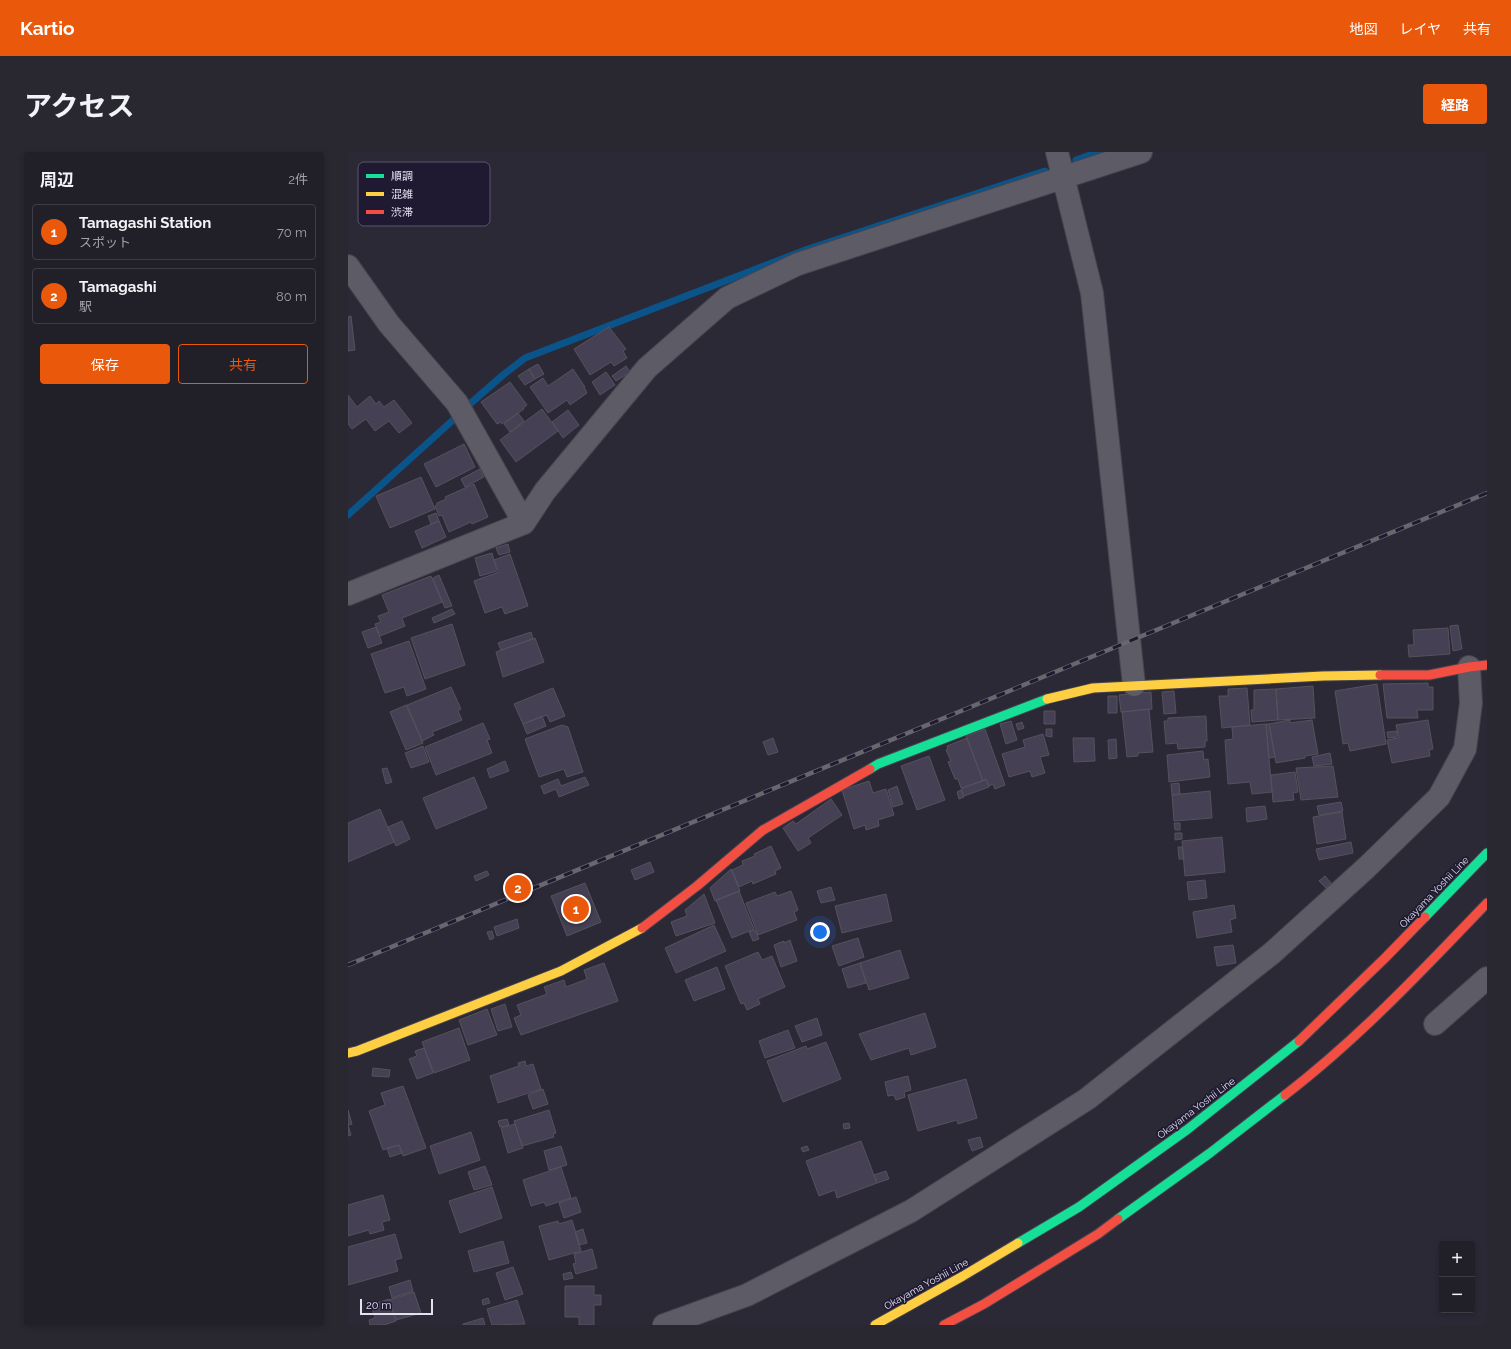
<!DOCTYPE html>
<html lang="ja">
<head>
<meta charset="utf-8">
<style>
	:root { --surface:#211f28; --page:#292730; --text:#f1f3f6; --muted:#a2a2a8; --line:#3e3d45; --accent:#ea580c }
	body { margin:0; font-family:Raleway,"Noto Sans JP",sans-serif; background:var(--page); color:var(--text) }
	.controls { position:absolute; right:12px; bottom:12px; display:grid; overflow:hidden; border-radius:4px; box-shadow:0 2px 6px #0003 }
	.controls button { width:36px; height:36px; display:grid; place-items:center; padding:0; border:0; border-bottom:1px solid var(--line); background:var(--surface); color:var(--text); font:20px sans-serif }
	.scale { position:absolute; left:12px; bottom:10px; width:73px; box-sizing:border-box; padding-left:4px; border:2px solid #e3e0f0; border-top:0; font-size:11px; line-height:14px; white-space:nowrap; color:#e3e0f0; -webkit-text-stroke:3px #1f1a31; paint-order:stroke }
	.you { position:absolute; left:472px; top:780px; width:14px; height:14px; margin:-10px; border:3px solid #fff; border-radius:50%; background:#1a73e8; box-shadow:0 0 0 6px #1a73e833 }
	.badge { display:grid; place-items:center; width:26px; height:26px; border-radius:50%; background:var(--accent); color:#fff; font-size:13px; font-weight:700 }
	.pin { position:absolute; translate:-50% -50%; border:2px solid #fff; box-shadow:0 1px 4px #0006 }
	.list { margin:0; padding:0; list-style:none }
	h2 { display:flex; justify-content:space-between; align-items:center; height:52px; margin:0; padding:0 16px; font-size:17px }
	h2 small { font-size:13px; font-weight:400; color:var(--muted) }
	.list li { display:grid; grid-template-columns:26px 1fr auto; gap:12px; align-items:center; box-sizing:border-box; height:56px; margin:0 8px 8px; padding:0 8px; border:1px solid var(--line); border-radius:4px }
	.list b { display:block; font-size:15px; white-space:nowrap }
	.list p { margin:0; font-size:13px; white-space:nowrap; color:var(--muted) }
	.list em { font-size:13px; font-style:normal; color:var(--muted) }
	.actions { display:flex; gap:8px; padding:12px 16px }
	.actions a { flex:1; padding:9px 0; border:1px solid var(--accent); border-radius:4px; text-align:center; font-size:14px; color:var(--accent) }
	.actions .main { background:var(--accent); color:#fff }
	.map { position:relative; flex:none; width:1139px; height:1173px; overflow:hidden; border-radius:4px }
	header { display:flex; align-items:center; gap:24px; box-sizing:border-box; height:56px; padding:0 20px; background:var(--accent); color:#fff }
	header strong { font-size:19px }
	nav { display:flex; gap:22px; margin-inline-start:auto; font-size:14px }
	.intro { display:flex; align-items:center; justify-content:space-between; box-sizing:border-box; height:96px; padding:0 24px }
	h1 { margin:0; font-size:28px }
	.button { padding:10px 18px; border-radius:4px; background:var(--accent); color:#fff; font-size:14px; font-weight:700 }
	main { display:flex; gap:24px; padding:0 24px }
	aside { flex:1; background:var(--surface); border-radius:4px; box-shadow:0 2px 6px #0003 }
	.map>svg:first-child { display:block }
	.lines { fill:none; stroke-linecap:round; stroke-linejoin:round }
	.stream { stroke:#0a548a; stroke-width:7 }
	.building { fill:#464055; stroke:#54525d }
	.street-casing { stroke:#47444f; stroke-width:24 }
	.fast-casing { stroke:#47444f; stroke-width:11 }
	.slow-casing { stroke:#47444f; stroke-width:11 }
	.jam-casing { stroke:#47444f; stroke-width:11 }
	.street { stroke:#5d5b65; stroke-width:22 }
	.fast { stroke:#16e098; stroke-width:9 }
	.slow { stroke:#ffcf43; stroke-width:9 }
	.jam { stroke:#f24e42; stroke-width:9 }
	.rail-casing { stroke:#68666f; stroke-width:4.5 }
	.rail { stroke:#1f1a31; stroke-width:3; stroke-dasharray:9; stroke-linecap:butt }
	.labels { text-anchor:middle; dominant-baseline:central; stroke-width:3.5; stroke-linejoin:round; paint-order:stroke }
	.street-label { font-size:10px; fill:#e3e0f0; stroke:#1f1a31 }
	.key { fill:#1f1a31; stroke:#5a556a; stroke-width:1 }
	.key-label { font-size:11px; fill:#e3e0f0 }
</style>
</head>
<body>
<header>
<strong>Kartio</strong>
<nav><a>地図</a><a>レイヤ</a><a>共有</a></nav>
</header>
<div class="intro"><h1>アクセス</h1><a class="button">経路</a></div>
<main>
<aside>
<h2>周辺<small>2件</small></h2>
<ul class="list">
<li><span class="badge">1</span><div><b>Tamagashi Station</b><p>スポット</p></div><em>70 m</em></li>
<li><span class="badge">2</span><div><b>Tamagashi</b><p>駅</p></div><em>80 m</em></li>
</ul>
<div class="actions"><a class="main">保存</a><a>共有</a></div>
</aside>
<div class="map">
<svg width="1139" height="1173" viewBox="0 0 1139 1173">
	<rect width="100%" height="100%" fill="#2c2936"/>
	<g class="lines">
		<path class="stream" d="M728,8l23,-8
			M123,251l32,-28 22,-17 283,-109 237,-78
			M0,363l105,-95"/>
	</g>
	<path class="building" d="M3,164l4,34 -7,1v-34z
		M261,175l17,22 -3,2 4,7 -13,8 -3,-4 -21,13 -16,-26z
		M190,212l6,10 -9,5 -6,-10z
		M278,214l4,6 -14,9 -4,-5z
		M181,217l6,10 -10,6 -7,-9z
		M225,217l12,18h-1l3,6 -17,12 -3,-5 -19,13 -18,-26 13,-9 5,8z
		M258,220l9,13 -15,10 -8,-13z
		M162,230l17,23 -4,3 1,1 -22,15 -1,-2 -4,2 -16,-22z
		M0,243l9,12 13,-11 6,8 3,-3 5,6 10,-7 18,23 -13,10 -10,-12 -14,10 -9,-12 -14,10 -4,-5z
		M194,257l16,22 -42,31 -16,-22z
		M220,258l11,15 -16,13 -11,-16z
		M170,261l6,8 -14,11 -6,-8z
		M116,292l11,23 -39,20 -12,-23z
		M132,317l4,8 -19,10 -4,-8z
		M73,325l14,32 -45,19 -14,-32z
		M126,332l14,33 -16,7 -1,-2 -22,10 -7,-17 -3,1 -4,-10 2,-1v-2l9,-4 -1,-2z
		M88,361l3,8 -8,3 -3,-8z
		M91,369l7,16 -24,11 -7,-17z
		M160,392l2,8 -11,3 -3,-7z
		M144,401l5,18 -17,5 -5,-18z
		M162,402l18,52 -23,8 -3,-7 -17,6 -11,-32 25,-9 -5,-12z
		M91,423l13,31 -7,2 -12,-30z
		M83,424l11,26 -40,16 3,8 -25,10 -5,-12 6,-2 -3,-6 11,-4 -7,-17z
		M104,457l3,5 -21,9 -2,-5z
		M104,472l13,41 -40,14 -14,-41z
		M1110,473l4,24 -9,2 -3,-25z
		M28,475l6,16 -14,5 -6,-16z
		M1100,476l2,26 -41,3 -1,-12h6l-1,-15z
		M183,480l2,7 -32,11 -3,-7z
		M187,486l9,24 -41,15 -7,-25z
		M61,489l17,48 -19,7 -3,-9 -19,6 -14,-39z
		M1080,531v4h5v23h-16l1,8h-31l-4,-34z
		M1029,532l9,60 -36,7 -2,-8 -5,1 -8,-53z
		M965,534l2,32 -37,2 -2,-31z
		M103,535l10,22 -3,2 4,9 -30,12 2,3 -12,6 -15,-36z
		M205,536l12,28 -15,6 -3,-7 -24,9 -9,-20z
		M899,536l3,37 -28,3 -3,-32h9v-7z
		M928,537l2,31 -26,2 -1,-12h3v-20z
		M826,539l2,22 -12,1 -2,-22z
		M803,540l1,17 -31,3 -2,-17z
		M760,544h9v17h-9z
		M58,553l17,38 -17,7 -16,-38z
		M801,557l4,43 -15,1v3l-11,1 -5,-45z
		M696,559h11v13h-11z
		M194,564l4,10 -19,8 -4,-10z
		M858,564l1,25h-2v6l-27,2 -1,-6 -11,1 -2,-23h4v-3z
		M942,568v3l22,-3 6,34 -13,2v2l-29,5 -7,-39z
		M1080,568l5,29 -4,1 1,6 -38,7 -5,-23 12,-2 -3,-13z
		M663,569l6,19 -11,4 -6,-20z
		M674,570l2,6 -6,2 -2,-6z
		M135,571l7,16 -3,1 5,13 -56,22 -11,-28z
		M918,572h3l6,33 -6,1z
		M918,572l6,68 -20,2 -2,-12 -22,2 -3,-44 8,-1 -1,-12z
		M214,573l6,2 15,45 -16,5 -3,-8 -25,8 -14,-38z
		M637,577l20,56 -10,4 -2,-5 -4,2 -3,-7 -3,2 -17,-45z
		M698,577h6v8l-6,-1z
		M1049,579v6l-9,1 -1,-6z
		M695,582l6,21 -9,2 5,16 -13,4 -2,-6 -21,6 -7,-23 23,-7 -2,-7z
		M425,586l5,14 -10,3 -5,-13z
		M619,586l16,43 -22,7 -3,-9h-3l-7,-17 3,-1 -5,-11 2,-1 -1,-3z
		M725,586h21l1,23 -21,1z
		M768,587l1,19 -8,1 -1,-19z
		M75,594l6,16 -18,6 -6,-15z
		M855,599l1,9 4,-1 2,18 -41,5 -2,-27z
		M982,601l2,11 -18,2 -2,-9z
		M581,604l16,44 -28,10 -16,-44z
		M157,609l4,10 -19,7 -3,-9z
		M985,614l5,31 -37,3 -5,-32z
		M39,616l5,14 -6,2 -4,-15z
		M947,620l3,20 -5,1 1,7 -21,2 -2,-27z
		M126,625l13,31 -51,21 -13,-31z
		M237,625l4,8 -30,12 -3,-8 -12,5 -3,-8 17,-7 3,7z
		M638,627l3,8 -25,9 -3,-7z
		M521,629l4,12 13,-4 8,26 -16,5 1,6 -13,4 -1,-5 -11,4 -12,-39z
		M831,631l1,11 -8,1 -1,-11z
		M549,634l6,18 -10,3 -5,-17z
		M613,638l3,7 -5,2 -2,-7z
		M862,639l2,27 -38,3 -2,-26z
		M483,647l11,16 -34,23 3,5 -13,8 -15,-23 10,-7 3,3z
		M993,650l2,9 -24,4 -2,-9z
		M917,654l2,13 -20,3 -1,-14z
		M32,657l14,33 -46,20v-39z
		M994,660l4,27 -29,5 -4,-27z
		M54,669l8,18 -14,7 -8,-19z
		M826,671h6v7h-5z
		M827,681h7v6l-7,1z
		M874,685l3,35 -40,4 -3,-35z
		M1003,690l2,11 -34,7 -3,-11z
		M423,694l10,22 -6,3 1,3 -23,10 -1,-3 -13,6 -7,-17 11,-5 -1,-4 13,-5 -1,-2z
		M830,695h4l2,12h-5z
		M302,710l4,10 -19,8 -4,-10z
		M383,717l9,22 -25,10 -5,-13z
		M139,719l2,4 -13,6 -2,-5z
		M977,724l6,7 -5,5 -7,-7z
		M857,728l2,18 -18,2 -2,-18z
		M237,731l16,39 -34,14 -16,-40z
		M483,735l4,13 -14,3 -4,-12z
		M391,739l15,38 -22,9 -16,-38z
		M443,739l7,19 -4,2 3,8 -39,15 -12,-32 29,-11 2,4z
		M356,742l11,29 -39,13 -5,-14 16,-6 -2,-6z
		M538,742l6,27 -50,12 -7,-27z
		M886,753l2,13 -6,2 2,12 -35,6 -4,-26z
		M169,767l2,9 -22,8 -3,-9z
		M366,773l12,26 -50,22 -11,-25z
		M407,778l4,9 -6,2 -4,-9z
		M144,779l2,7 -4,2 -3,-8z
		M510,786l6,19 -25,9 -7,-20z
		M442,788l7,21 -16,6 -7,-22 10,-4v2z
		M885,793l3,18 -19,3 -3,-19z
		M552,798l9,28 -40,12 -9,-27z
		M410,800l4,8 10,-4 13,31 -27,12 2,5 -13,6 -3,-7 -3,1 -16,-38z
		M256,811l14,38 -97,34 -7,-17 7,-3 -4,-10 30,-11 -3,-7 20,-7 2,7 21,-8 -3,-9z
		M512,811l6,20 -18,5 -6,-19z
		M369,815l8,22 -31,12 -9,-21z
		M157,852l7,23 -14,4 -7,-22z
		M139,857l10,26 -29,10 -9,-25z
		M577,861l11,34 -25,8 -2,-7 -38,12 -12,-26z
		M469,866l5,17 -20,7 -7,-16z
		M111,876l11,32 -36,13 -12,-31z
		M440,878l7,18 -30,10 -6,-17z
		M478,890l15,37 -58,23 -16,-41 39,-15 1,3z
		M76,896l9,25 -16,6 -8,-20 8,-3 -2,-5z
		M177,909l1,5 7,-2 8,25 -43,14 -8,-27 29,-10 -1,-3z
		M25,916l17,2 -1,7 -17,-1z
		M560,924l3,14 -7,2 1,5 -9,3 -2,-5 -6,1 -3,-14z
		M618,927l11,39 -19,6 -1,-4 -39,11 -10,-36z
		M55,934l23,62 -23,8 -4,-11 -16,5 -14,-39 16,-6 -4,-12z
		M195,937l5,15 -15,5 -5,-14z
		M0,958l4,14 -4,1 3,10 -3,1z
		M201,958l7,23 -3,1 1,3 -32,9 -8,-25z
		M159,967l2,6 -9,2 -2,-6z
		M501,971l1,5 -6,1 -1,-5z
		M167,972l8,24 -15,5 -7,-25z
		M123,980l9,28 -41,14 -9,-28z
		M632,985l3,10 -11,4 -4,-11z
		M513,989l16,42 -40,15 -2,-8 -16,6 -13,-35z
		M51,993l3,8 -12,4 -3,-9z
		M213,994l6,19 -18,5 -5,-19z
		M459,994l2,4 -6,2 -2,-4z
		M137,1014l7,19 -18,5 -6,-18z
		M213,1015l10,31 -25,8 -2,-4 -13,4 -8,-26z
		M538,1019l3,8 -12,4 -3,-8z
		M144,1035l10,31 -42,15 -11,-32z
		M35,1043l7,25 -8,2 2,8 -14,4 -1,-4 -21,6v-31z
		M228,1045l5,15 -17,6 -5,-15z
		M224,1068l9,31 -32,9 -10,-34 19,-5 1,3z
		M235,1077l4,14 -8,2 -4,-13z
		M47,1082l7,24 -7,2 3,11 -50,14v-38z
		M155,1089l6,22 -35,9 -6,-21z
		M244,1097l5,19 -21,6 -3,-10 3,-1 -2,-9z
		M165,1115l10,27 -18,6 -9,-27z
		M223,1120l2,6 -9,2 -1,-6z
		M62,1128l3,11 -21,7 -3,-11z
		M217,1134h29v9h7v10h-7v20h-15v-8h-14z
		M66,1140l7,21 -25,7 -7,-20z
		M140,1146l2,5 -7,2 -1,-5z
		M41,1147l7,22 -12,4h-14l-1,-5 6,-2 -4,-13z
		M169,1148l8,24 -33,1 -5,-16z
		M135,1166l2,7h-22v-1z"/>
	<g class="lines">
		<defs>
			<path id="street" d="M709,0l35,141 42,392
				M0,114l41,58 68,79 67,120
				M0,442l176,-71 21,-32 102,-123 80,-70 71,-34 343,-112
				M1087,872l52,-46
				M316,1173l83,-30 164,-84 176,-112 184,-145 95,-86 73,-71 26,-48 6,-46 -2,-36"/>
			<path id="fast" d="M522,617l8,-5 169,-65
				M1077,765l62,-64
				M770,1067l92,-66 75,-58
				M670,1091l61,-36 109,-78 111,-88"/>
			<path id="slow" d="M699,547l46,-11 230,-12 57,-1
				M0,901l9,-2 204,-80 81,-43
				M527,1173l88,-49 55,-33"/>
			<path id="jam" d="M1032,523h49l40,-8 18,-2
				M294,776l55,-42 66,-56 107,-61
				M951,889l86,-83 40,-41
				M937,943c74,-57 138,-125 202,-192
				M596,1173l40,-21 114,-70 20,-15"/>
		</defs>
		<use href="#street" class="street-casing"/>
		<use href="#fast" class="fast-casing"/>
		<use href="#slow" class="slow-casing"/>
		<use href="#jam" class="jam-casing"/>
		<use href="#street" class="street"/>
		<use href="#fast" class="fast"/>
		<use href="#slow" class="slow"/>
		<use href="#jam" class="jam"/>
		<defs>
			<path id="rail" d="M0,813l1139,-472"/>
		</defs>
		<use href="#rail" class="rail-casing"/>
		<use href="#rail" class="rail"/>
	</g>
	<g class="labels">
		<g class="street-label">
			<text transform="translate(1086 740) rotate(-46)">Okayama Yoshii Line</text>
			<text transform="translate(848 956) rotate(-37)">Okayama Yoshii Line</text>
			<text transform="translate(578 1132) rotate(-29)">Okayama Yoshii Line</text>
		</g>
	</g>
	<rect x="10" y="10" width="132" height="64" rx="6" class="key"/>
	<rect x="18" y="22" width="18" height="4" fill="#16e098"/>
	<rect x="18" y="40" width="18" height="4" fill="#ffcf43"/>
	<rect x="18" y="58" width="18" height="4" fill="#f24e42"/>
	<g class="key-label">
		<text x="43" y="28">順調</text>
		<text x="43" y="46">混雑</text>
		<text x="43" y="64">渋滞</text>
	</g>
</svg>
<div class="controls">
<button>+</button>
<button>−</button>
</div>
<div class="scale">20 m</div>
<div class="you"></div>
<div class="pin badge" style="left:228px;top:757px">1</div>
<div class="pin badge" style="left:170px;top:736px">2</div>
</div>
</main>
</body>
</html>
